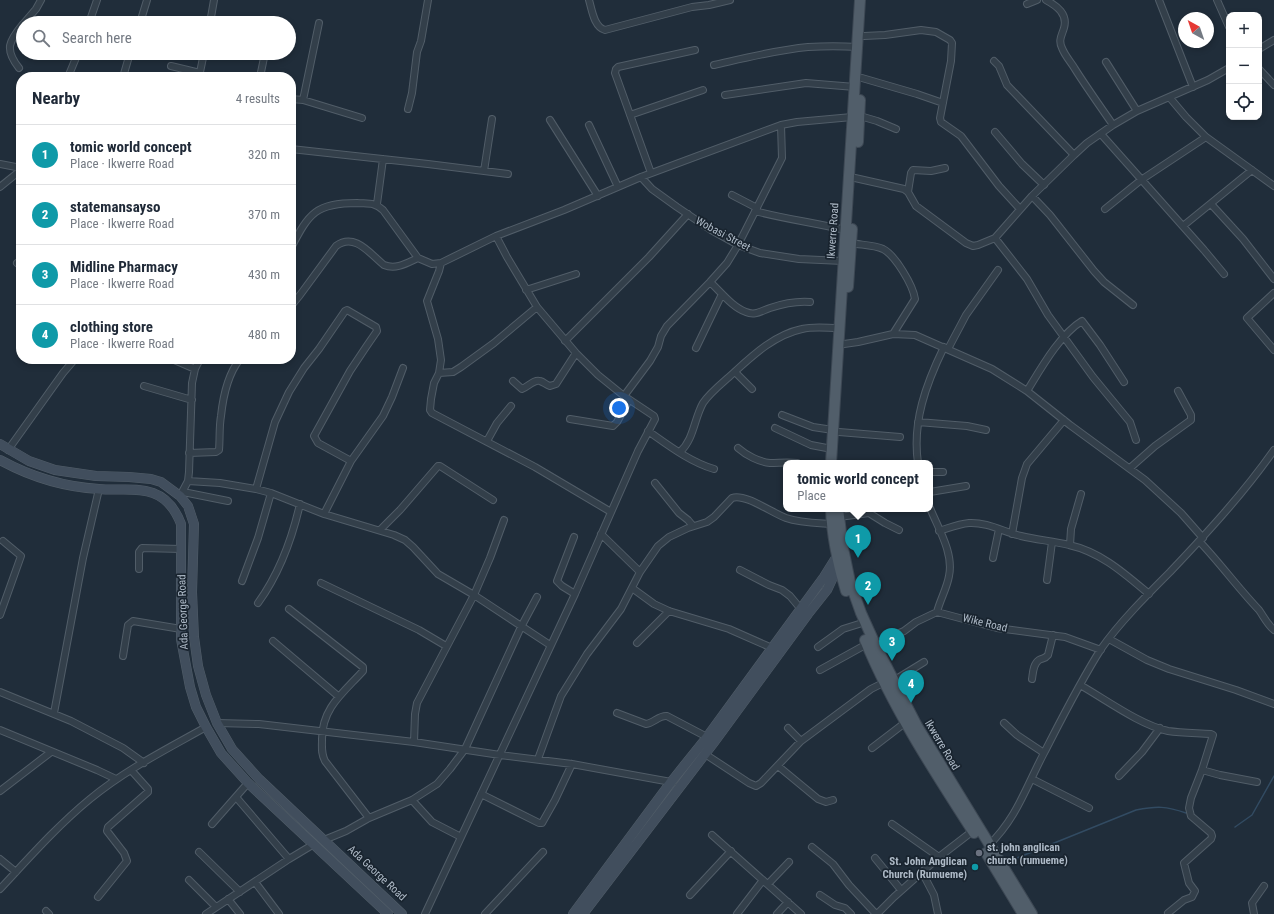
<!DOCTYPE html>
<html lang="en">
<head>
<meta charset="utf-8">
<style>
	:root { --surface:#fff; --page:#f2f2f3; --text:#1f2937; --muted:#747a83; --line:#e0e1e3; --accent:#0f766e }
	body { margin:0; font-family:"Roboto Condensed",sans-serif; background:var(--page); color:var(--text) }
	.controls { position:absolute; right:12px; top:12px; display:grid; overflow:hidden; border-radius:8px; box-shadow:0 2px 6px #0003 }
	.controls button { width:36px; height:36px; display:grid; place-items:center; padding:0; border:0; border-bottom:1px solid var(--line); background:var(--surface); color:var(--text); font:20px sans-serif }
	.compass { position:absolute; left:1178px; top:12px; width:36px; height:36px; border-radius:50%; background:var(--surface); box-shadow:0 2px 6px #0003; rotate:320deg }
	.you { position:absolute; left:619px; top:408px; width:14px; height:14px; margin:-10px; border:3px solid #fff; border-radius:50%; background:#1a73e8; box-shadow:0 0 0 6px #1a73e833 }
	.badge { display:grid; place-items:center; width:26px; height:26px; border-radius:50%; background:var(--accent); color:#fff; font-size:13px; font-weight:700 }
	.pin { position:absolute; translate:-50% -33px; filter:drop-shadow(0 1px 2px #0008) }
	.pin::after { content:''; position:absolute; top:21px; width:14px; height:12px; background:inherit; clip-path:polygon(0 0,100% 0,50% 100%) }
	.popup { position:absolute; left:783px; top:460px; width:150px; height:52px; box-sizing:border-box; display:grid; place-content:center; border-radius:8px; background:var(--surface); filter:drop-shadow(0 1px 3px #0005); font-size:13px; white-space:nowrap; color:var(--muted) }
	.popup b { font-size:15px; color:var(--text) }
	.popup::after { content:''; position:absolute; left:50%; top:100%; margin-left:-8px; border:8px solid transparent; border-top-color:var(--surface) }
	.list { margin:0; padding:0; list-style:none }
	h2 { display:flex; justify-content:space-between; align-items:center; height:52px; margin:0; padding:0 16px; font-size:17px }
	h2 small { font-size:13px; font-weight:400; color:var(--muted) }
	.list li { display:grid; grid-template-columns:26px 1fr auto; gap:12px; align-items:center; box-sizing:border-box; height:60px; padding:0 16px; border-top:1px solid var(--line) }
	.list b { display:block; font-size:15px; white-space:nowrap }
	.list p { margin:0; font-size:13px; white-space:nowrap; color:var(--muted) }
	.list em { font-size:13px; font-style:normal; color:var(--muted) }
	.icon { flex:none; width:22px; height:22px; fill:none; stroke:currentColor; stroke-width:2; stroke-linecap:round; stroke-linejoin:round }
	.map { position:relative; flex:none; width:1274px; height:914px; overflow:hidden }
	.search { position:absolute; background:var(--surface); box-shadow:0 2px 6px #0003; left:16px; top:16px; width:280px; height:44px; display:flex; align-items:center; gap:10px; box-sizing:border-box; padding:0 14px; border-radius:22px; color:var(--muted); font-size:15px }
	.panel { position:absolute; background:var(--surface); box-shadow:0 2px 6px #0003; left:16px; top:72px; width:280px; height:292px; border-radius:16px }
	.map>svg:first-child { display:block }
	.lines { fill:none; stroke-linecap:round; stroke-linejoin:round }
	.stream { stroke:#324b62; stroke-width:1.5 }
	.street-casing { stroke:#515d68; stroke-width:8 }
	.secondary-casing { stroke:#515d68; stroke-width:10 }
	.primary-casing { stroke:#3d4854; stroke-width:12 }
	.street { stroke:#333f4a; stroke-width:6 }
	.secondary { stroke:#414e5d; stroke-width:9 }
	.primary { stroke:#515e6a; stroke-width:10 }
	.worship-dot { fill:#6b7280; stroke:#19242f; stroke-width:1.5 }
	.culture-dot { fill:#0f9aa8; stroke:#19242f; stroke-width:1.5 }
	.labels { text-anchor:middle; dominant-baseline:central; stroke-width:3.5; stroke-linejoin:round; paint-order:stroke }
	.street-label { font-size:11px; fill:#aebac7; stroke:#19242f }
	.poi-label { font-size:11px; font-weight:bold; fill:#aebac7; stroke:#19242f; text-anchor:start }
</style>
</head>
<body>
<div class="map">
<svg width="1274" height="914" viewBox="0 0 1274 914">
	<rect width="100%" height="100%" fill="#202d3a"/>
	<g class="lines">
		<path class="stream" d="M1235,827l17,-12 22,-39
			M1017,858l119,-48c21,-4 30,-4 50,3"/>
		<defs>
			<path id="street" d="M589,0c3,10 5,27 16,30l87,-23 17,-2 21,-5
				M1046,0c11,6 22,14 18,28 -2,7 -6,12 -2,20 3,8 9,14 13,21 12,19 25,37 38,56
				M1159,0l34,87
				M1217,0l12,27
				M1027,4l10,-4
				M24,23l12,-14 5,-9
				M89,23l8,-23
				M140,23l7,-23
				M210,23l4,-23
				M864,36l21,-1 36,-5 15,2 14,8 2,3 -1,18 -11,57 1,4 20,14 38,50 21,23
				M1259,49l15,-9
				M994,61l5,5 8,19 67,70
				M1106,62l31,49
				M714,65c31,-7 62,-15 94,-18 17,-1 33,-1 50,0
				M171,66l29,7
				M19,68c-15,-19 -10,-27 4,-44
				M1259,69l15,16
				M68,77l10,-24
				M123,77l7,-24
				M199,77l5,-24
				M260,77l5,-24
				M862,78l55,16 26,9
				M725,95l81,-12 49,4
				M1170,98l16,19 20,20 68,49
				M291,99l12,1 59,18
				M303,100l16,-77
				M408,109l4,-16 5,-41 4,-11 7,-41
				M630,115l73,-25
				M860,116l17,5 19,8
				M550,120l48,76
				M589,125l29,62
				M995,132l27,32 22,21
				M1101,134l103,116 20,24
				M291,149l137,15 80,10
				M0,164l21,4
				M484,171l8,-52
				M651,173l-36,-100 1,-4 2,-2 77,-17
				M641,177l11,12 25,18 34,23 27,15 22,8 39,6 44,2
				M855,178l49,11 4,3 8,14 50,37 7,3 5,-1 17,-7 37,-42 42,-41 13,-12 26,-18 24,-14 71,-31 21,-12
				M0,187l21,-17
				M908,192l3,-19 2,-3 18,1 14,-3
				M732,195l25,13
				M1032,196l18,19 44,56 10,11 29,23
				M377,204l6,-45
				M1211,204l32,35 31,40
				M1105,209l36,-29 65,-43
				M755,211c30,8 61,12 90,19
				M1183,226l69,-56
				M995,238l32,41 21,36 45,62 37,45 6,18
				M851,243c10,2 23,2 32,6 12,6 30,36 32,50l-22,35
				M291,248c18,-35 25,-45 66,-45 11,1 17,-1 26,7l35,48 14,6 9,-1 55,-27 68,-26 77,-33 140,-52 16,-3 55,-5
				M17,263l4,3
				M441,263l-2,8 -12,30 11,38 3,21 -2,13 -5,10 -3,16 -1,11 2,3 103,54 76,45
				M710,282c11,10 22,25 36,30 9,4 15,-1 24,-4 12,-4 27,-7 40,-6
				M526,290l50,-16
				M1274,293l-27,25 27,32
				M291,306l9,-11 36,-49c19,-14 34,8 48,19 12,5 23,-2 34,-7
				M565,341l84,-84 39,-43
				M844,344l14,-2 35,-8 22,1 77,34 35,22 43,34 75,55 36,33 22,25
				M696,348l26,-54
				M948,349l18,-34 32,-45
				M172,359l23,10
				M735,372l17,17
				M439,373l14,-1 8,-5 33,-24 43,-36
				M513,381l9,8c6,-2 12,-10 18,-8 4,1 6,4 10,5l6,-2 20,-31
				M144,386l48,14
				M1027,391c13,-21 33,-57 55,-70l18,24 24,37
				M624,396l26,-35 8,-14 3,-11 6,-10 43,-44 17,-19 11,-18 44,-87 -1,-33
				M782,415l31,12 20,3
				M570,419l43,7 4,-4 12,-22
				M918,422l49,4 19,4
				M775,428l36,17 21,4
				M648,431c20,14 42,31 66,38
				M839,432l61,5
				M487,441l10,-18 14,-17
				M738,448c8,7 21,14 32,15 9,0 17,-1 27,0
				M8,450l55,-77 12,-14
				M680,452c14,-13 14,-33 23,-49 7,-10 17,-18 26,-26 21,-19 44,-42 73,-48 12,-3 25,-1 36,-1
				M189,453l27,-1 3,-2c1,-11 0,-23 2,-34 2,-19 7,-42 19,-57
				M918,463c-6,-41 8,-79 26,-116
				M1130,468l25,-22 36,-26v-5l-13,-24
				M930,472h13
				M188,481l32,2 36,6 15,4 53,21 70,21 11,5 8,7 25,27 36,21 76,50
				M655,483l24,30 9,7 5,6
				M256,489l19,-67 14,-30 15,-24 15,-19 26,-38 2,-1 29,17 1,4 -11,16 -16,24 -36,65 4,7 33,18
				M183,492l45,9
				M930,492l36,-6
				M180,496l8,-15 1,-9 3,-89 3,-14 5,-10
				M930,508c8,20 24,45 19,68 -2,12 -9,24 -12,36
				M324,514l27,-53 32,-45 9,-19 11,-29
				M839,517l30,-4 16,10 14,7
				M380,530l20,-20 38,-44h2l53,34
				M939,531c10,-3 19,-7 30,-8 18,-1 35,9 52,13 16,4 33,5 48,9 32,7 56,29 80,49
				M601,534l39,38
				M1012,534l10,-56 5,-14 37,-44
				M574,537l-17,44 5,5 13,8
				M1199,541c21,22 39,47 60,69 5,7 8,14 15,20
				M1070,545l1,-16 10,-35
				M993,558l6,-29
				M139,569v-17l3,-4 39,1
				M740,570l29,15 13,5 8,6 10,12
				M1047,580l5,-38
				M242,581l16,-43 13,-45
				M321,583l98,47 27,16
				M632,588l22,16 15,7 60,18 43,19
				M258,603c21,-29 34,-64 42,-99
				M289,609l74,58v4c-20,22 -41,37 -41,68 0,9 -1,14 3,22l44,57
				M0,615l21,-59 -18,-15
				M1109,639l38,21 22,9 67,21 38,14
				M273,641l65,55
				M637,643l32,-32
				M875,644l29,-13 12,-9 21,-10 60,16 68,9 36,13
				M818,647l25,-18 16,-5
				M123,656l5,-31 5,-4 48,8
				M820,670l47,-26
				M1032,679c1,-6 1,-15 7,-19 4,-2 6,-1 9,-5l5,-20
				M893,681l31,-19
				M1080,685c25,14 60,40 88,46 14,2 29,2 43,3l2,1 -11,35 -11,28 -2,10 2,8 20,17 1,3 -1,3 -27,24 5,20 6,8 -3,6 -8,3 -16,13
				M0,692l71,29 52,27 21,15
				M54,713l29,-155 16,-69
				M617,713l29,11c8,-1 13,-9 21,-8l40,21
				M217,723l42,1 155,18 86,13 72,9 99,18
				M1004,723l13,12 27,18
				M788,728l13,13
				M0,730l97,40 19,9
				M414,742l1,-28 2,-11 57,-108 16,-37 14,-38
				M872,748l34,-26
				M705,754l44,29 7,3 5,-3 40,-42 70,-52 14,-7
				M538,759l23,-63 26,-42 34,-45 19,-37 18,-26 11,-9 19,-9 19,-6 7,-5 18,-19c13,-5 40,15 54,20 14,5 30,5 45,6
				M778,766l40,33 8,3 7,-2
				M1202,770l18,5 37,7
				M1119,776l23,-24 18,-24
				M1032,779l57,29
				M0,791l51,-39
				M481,794l58,29h3l13,-23 17,-36
				M236,797l53,62
				M412,800l20,22 29,15
				M212,824l36,-41
				M892,824l47,33
				M712,835l89,79
				M324,840l22,-9 23,-13 43,-18 25,-16 13,-15 15,-20 56,-122 16,-30
				M988,846c29,-28 38,-59 56,-93 18,-35 36,-71 57,-104 18,-26 46,-54 69,-77 37,-39 73,-78 104,-122
				M812,847l21,17 16,21 27,29
				M199,852l41,40
				M875,858l26,32
				M0,859l16,13
				M922,872l12,23 4,19
				M189,880l27,27
				M255,882l24,32
				M768,884l21,-22
				M0,889c29,-31 57,-63 90,-90 35,-29 77,-50 116,-72
				M690,895l41,-44
				M820,895l15,10 10,3 6,6
				M98,897l29,-36 -3,-8 -17,-22 1,-4 40,-35v-3l-17,-19
				M228,899l12,15
				M46,911l3,3
				M206,914l83,-55 25,-15
				M425,914l150,-320 63,-143 17,-32 -1,-3 -30,-20 -26,-21 -22,-22 -39,-46 -30,-50 -11,-21
				M485,914l58,-62
				M737,914l26,-34
				M777,914l11,-12
				M877,914l17,-17 45,-40 35,-27
				M1254,914l-2,-11 12,-17"/>
			<path id="secondary" d="M0,444l29,17 26,9 41,6 33,1 22,2 10,3 19,14 8,10 6,18 -2,68 2,45 4,29 8,29 11,28 15,26 27,30 143,135
				M0,460c31,17 64,27 99,29 18,2 37,-2 54,4 14,5 23,18 28,31v115l9,48 6,20 10,20 15,26 27,30 140,131
				M573,914l98,-132 36,-45 117,-160 15,-24
				M583,914l132,-173 93,-127 19,-24 8,-17 8,-8"/>
			<path id="primary" d="M858,142l2,-42
				M848,287l4,-58
				M831,463l29,-463
				M831,509c1,29 7,55 15,82
				M838,509l5,39 7,34 11,31 14,31 42,82 115,188
				M865,640c28,68 69,131 109,193
				M986,853l37,61"/>
		</defs>
		<use href="#street" class="street-casing"/>
		<use href="#secondary" class="secondary-casing"/>
		<use href="#primary" class="primary-casing"/>
		<use href="#street" class="street"/>
		<use href="#secondary" class="secondary"/>
		<use href="#primary" class="primary"/>
	</g>
	<circle class="worship-dot" cx="979" cy="853" r="4"/>
	<circle class="culture-dot" cx="975" cy="867" r="4"/>
	<g class="labels">
		<g class="street-label">
			<text transform="translate(833 231) rotate(-86)">Ikwerre Road</text>
			<text transform="translate(723 234) rotate(28)">Wobasi Street</text>
			<text transform="translate(183 612) rotate(-92)">Ada George Road</text>
			<text transform="translate(985 623) rotate(14)">Wike Road</text>
			<text transform="translate(942 745) rotate(59)">Ikwerre Road</text>
			<text transform="translate(377 873) rotate(43)">Ada George Road</text>
		</g>
		<g class="poi-label">
			<text x="987" y="847">st. john anglican<tspan x="987" dy="13">church (rumueme)</tspan></text>
			<text x="967" y="861" text-anchor="end">St. John Anglican<tspan x="967" dy="13">Church (Rumueme)</tspan></text>
		</g>
	</g>
</svg>
<div class="controls">
<button>+</button>
<button>−</button>
<button><svg class="icon" aria-label="locate" viewBox="0 0 24 24"><circle cx="12" cy="12" r="6"/><path d="M12 2v4M12 18v4M2 12h4M18 12h4"/></svg></button>
</div>
<svg class="compass" viewBox="-18 -18 36 36"><path d="M0-13l5 13h-10z" fill="#e53935"/><path d="M0 13l5-13h-10z" fill="#747a83"/></svg>
<div class="you"></div>
<div class="pin badge" style="left:858px;top:558px;background:#0f9aa8">1</div>
<div class="popup"><b>tomic world concept</b>Place</div>
<div class="pin badge" style="left:868px;top:605px;background:#0f9aa8">2</div>
<div class="pin badge" style="left:892px;top:661px;background:#0f9aa8">3</div>
<div class="pin badge" style="left:911px;top:703px;background:#0f9aa8">4</div>
<div class="search"><svg class="icon" aria-label="search" viewBox="0 0 24 24"><circle cx="10" cy="10" r="6"/><path d="M15 15l6 6"/></svg>Search here</div>
<section class="panel">
<h2>Nearby<small>4 results</small></h2>
<ul class="list">
<li><span class="badge" style="background:#0f9aa8">1</span><div><b>tomic world concept</b><p>Place · Ikwerre Road</p></div><em>320 m</em></li>
<li><span class="badge" style="background:#0f9aa8">2</span><div><b>statemansayso</b><p>Place · Ikwerre Road</p></div><em>370 m</em></li>
<li><span class="badge" style="background:#0f9aa8">3</span><div><b>Midline Pharmacy</b><p>Place · Ikwerre Road</p></div><em>430 m</em></li>
<li><span class="badge" style="background:#0f9aa8">4</span><div><b>clothing store</b><p>Place · Ikwerre Road</p></div><em>480 m</em></li>
</ul>
</section>
</div>
</body>
</html>
